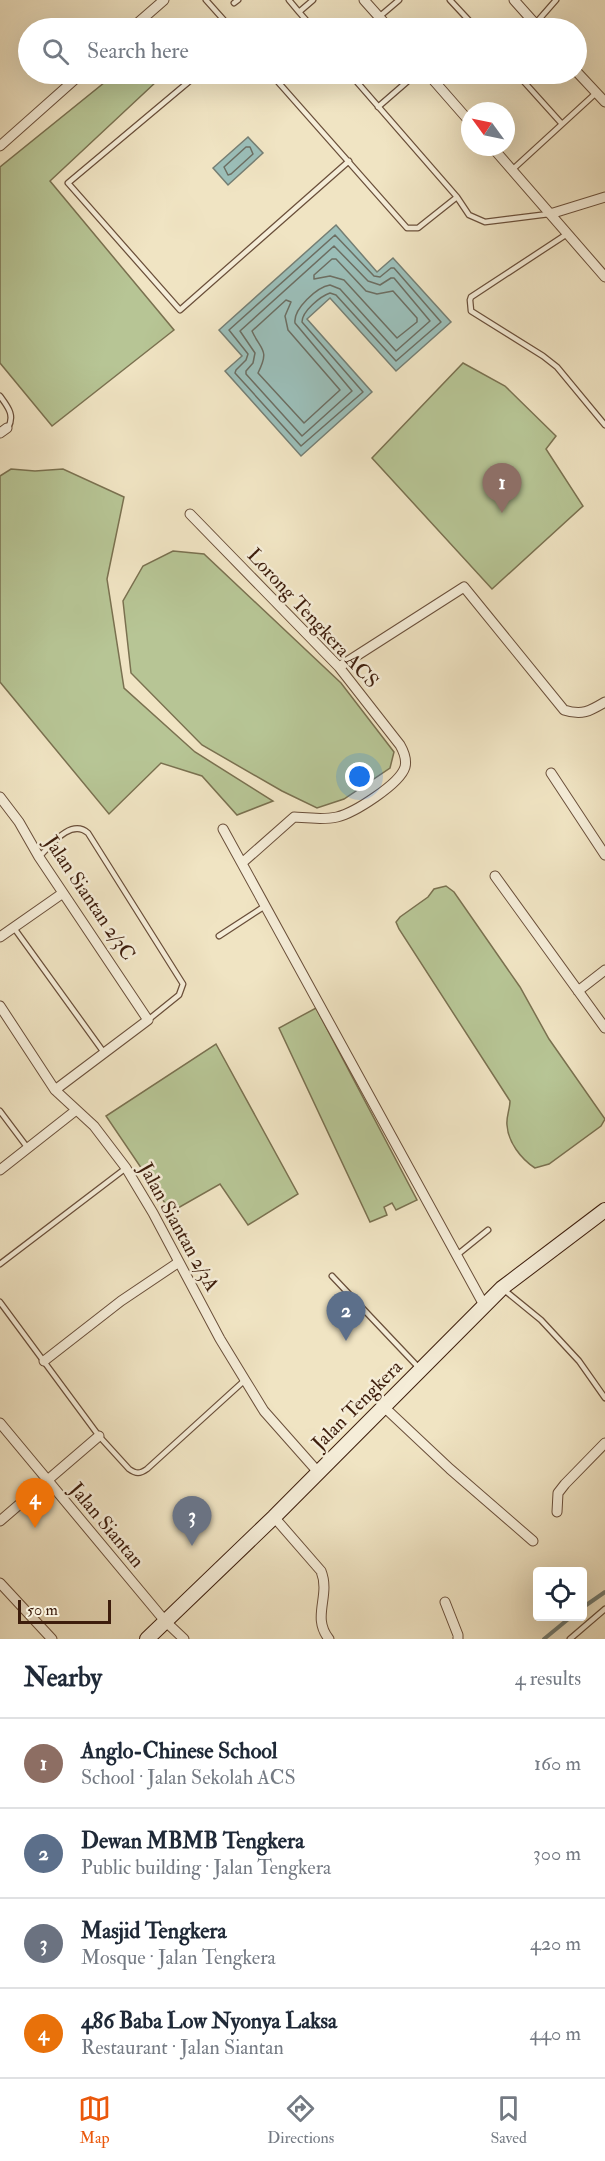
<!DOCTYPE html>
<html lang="en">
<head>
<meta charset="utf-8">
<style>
	:root { --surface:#fff; --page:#f6f6f7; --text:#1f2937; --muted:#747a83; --line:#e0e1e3; --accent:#ea580c }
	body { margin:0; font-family:"IM FELL Double Pica",serif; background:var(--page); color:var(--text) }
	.controls { position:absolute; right:18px; bottom:18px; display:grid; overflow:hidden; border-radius:6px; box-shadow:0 6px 24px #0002 }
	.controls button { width:54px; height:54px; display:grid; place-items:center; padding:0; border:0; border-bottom:2px solid var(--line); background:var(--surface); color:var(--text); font:30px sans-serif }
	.compass { position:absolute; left:461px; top:102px; width:54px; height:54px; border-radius:50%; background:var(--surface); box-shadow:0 6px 24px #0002; rotate:303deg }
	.scale { position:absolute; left:18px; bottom:15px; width:93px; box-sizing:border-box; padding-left:6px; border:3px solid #3d1d0c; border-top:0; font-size:16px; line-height:21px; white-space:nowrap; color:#3d1d0c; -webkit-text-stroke:4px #f5edd8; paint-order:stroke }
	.you { position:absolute; left:360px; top:777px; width:21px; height:21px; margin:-15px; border:4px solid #fff; border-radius:50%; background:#1a73e8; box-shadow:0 0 0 9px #1a73e833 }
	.badge { display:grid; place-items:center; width:39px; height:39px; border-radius:50%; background:var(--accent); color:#fff; font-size:20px; font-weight:700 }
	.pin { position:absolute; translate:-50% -50px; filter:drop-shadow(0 2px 3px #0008) }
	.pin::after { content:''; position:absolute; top:32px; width:21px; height:18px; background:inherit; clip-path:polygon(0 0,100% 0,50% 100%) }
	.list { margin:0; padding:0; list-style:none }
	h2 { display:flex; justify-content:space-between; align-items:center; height:78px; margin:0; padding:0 24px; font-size:26px }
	h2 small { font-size:20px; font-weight:400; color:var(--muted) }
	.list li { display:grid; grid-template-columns:39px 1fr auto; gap:18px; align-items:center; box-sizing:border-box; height:90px; padding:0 24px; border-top:2px solid var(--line) }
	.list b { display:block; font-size:22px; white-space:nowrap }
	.list p { margin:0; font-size:20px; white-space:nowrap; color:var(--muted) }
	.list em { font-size:20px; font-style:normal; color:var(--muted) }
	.icon { flex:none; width:33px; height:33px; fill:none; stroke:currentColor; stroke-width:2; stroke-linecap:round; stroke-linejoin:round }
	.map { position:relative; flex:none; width:605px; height:1639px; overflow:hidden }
	.search { position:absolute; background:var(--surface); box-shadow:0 6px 24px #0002; left:18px; right:18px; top:18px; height:66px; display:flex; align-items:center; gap:15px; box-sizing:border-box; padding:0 21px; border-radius:33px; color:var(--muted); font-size:22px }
	.sheet { height:438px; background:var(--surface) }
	nav { display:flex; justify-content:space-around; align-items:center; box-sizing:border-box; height:84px; border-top:2px solid var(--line); background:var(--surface); font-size:16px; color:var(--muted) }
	nav a { display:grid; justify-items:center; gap:3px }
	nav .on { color:var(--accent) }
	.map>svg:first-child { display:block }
	.green { fill:#b7c595; stroke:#7a7150; stroke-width:1.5 }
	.water { fill:#9bbeb8; stroke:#757e73; stroke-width:1.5 }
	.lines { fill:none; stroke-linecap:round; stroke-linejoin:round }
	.shore { stroke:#6c6e62; stroke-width:1.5 }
	.stream { stroke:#757e73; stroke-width:4 }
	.service-casing { stroke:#6a4f3a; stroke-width:7 }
	.minor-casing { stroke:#6a4f3a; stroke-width:11 }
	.secondary-casing { stroke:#3d1d0c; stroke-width:16 }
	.service { stroke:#f5edd8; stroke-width:4.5 }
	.minor { stroke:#f5edd8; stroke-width:9 }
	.secondary { stroke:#f5edd8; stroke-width:14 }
	.labels { text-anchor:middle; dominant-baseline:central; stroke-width:5; stroke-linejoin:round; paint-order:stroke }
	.street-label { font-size:20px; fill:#3d1d0c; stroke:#f5edd8 }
</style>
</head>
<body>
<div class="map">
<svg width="605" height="1639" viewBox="0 0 605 1639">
	<rect width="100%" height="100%" fill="#f0e4c3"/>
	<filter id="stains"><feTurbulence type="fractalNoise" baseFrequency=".00333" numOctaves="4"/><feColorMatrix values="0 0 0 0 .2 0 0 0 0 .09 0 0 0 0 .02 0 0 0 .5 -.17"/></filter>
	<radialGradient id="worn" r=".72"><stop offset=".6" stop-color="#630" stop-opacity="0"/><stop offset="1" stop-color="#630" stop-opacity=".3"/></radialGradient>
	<path class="green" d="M115,74h36l6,7 -107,100 124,149 -122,96 -52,-63v-196z
		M463,363l42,23 51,50 -10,13 37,57 -91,83 -120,-131z
		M11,469l24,2 28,-2 61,28 -17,82 17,109 71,64 78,49 -36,14 -35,-39 -41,-13 -52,51 -109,-132v-206z
		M173,551l31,3 137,129 53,69 -4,16 -46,31 -27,9 -35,-17 -80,-46 -71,-72 -8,-72 20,-35z
		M446,886l8,6 66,95 29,52 56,80 -4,7 -52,38 -14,4c-14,-9 -27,-26 -28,-43 -1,-8 3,-16 3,-24l-111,-172 -3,-7 4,-5 28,-20 6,-8z
		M316,1008l101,192 -21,10 -4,-7 -8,4 3,8 -17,7 -91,-194z
		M216,1044l82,150 -50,31 -28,-41 -49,28 -65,-96z"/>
	<path class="water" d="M248,137l15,16 -35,32 -15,-17z
		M336,225l41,47 16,-14 58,64 -55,49 -66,-73 -23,21 65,73 -71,64 -76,-85 17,-15 -23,-26z"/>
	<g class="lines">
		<path class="shore" d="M246,147h4l3,7 -22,20 -3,1 -4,-8z
			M335,235l39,41 6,1 11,-9h3l47,54 -45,39 -60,-66 -6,-2c-9,3 -28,18 -28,29l61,70 -62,54 -66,-73 1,-3 10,-10 2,-6 -19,-24z
			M334,246l34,35 12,4 11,-7h3l36,43 -34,30 -56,-62 -10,-4c-13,2 -37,24 -35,38l57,68 -50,45 -56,-62v-3l7,-8 2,-10 -15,-22z
			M332,259h4l30,32 11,3 16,-3 24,27v4l-20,16 -53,-58 -14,-4 -16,3v-4z
			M286,300l5,2 -6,14 3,14 52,60 -36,33 -46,-50c12,-24 3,-22 -6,-42z"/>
		<path class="stream" d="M582,1608l23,-16
			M544,1639l28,-23"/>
		<defs>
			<path id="service" d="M206,0l25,28
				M289,0l10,12 14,-12
				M450,0l26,28
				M234,3l4,-3
				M299,12l14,16
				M379,17l20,-17
				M535,24l21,-24
				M198,74l-130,109 112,127 169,-149
				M271,74l136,154h11l39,-31
				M350,74l107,123 12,18 16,7 64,-8
				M517,74l45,50
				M378,107l38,-33
				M512,170l84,-77
				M567,234l-96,63 -1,3 1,11 72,45 14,11 48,58
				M0,396c8,11 15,19 8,32
				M39,857c12,-12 32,-39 49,-24l95,151 -4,11 -31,25
				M14,928l91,126
				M219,936l46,-30
				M0,1111l27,36
				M457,1255l31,-25
				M0,1264l126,-96
				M332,1276l88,93
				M503,1289l38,31 38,41 26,37
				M0,1302l99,134 30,33c7,5 11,5 18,0l98,-89
				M570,1639l35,-30"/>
			<path id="minor" d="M364,0l25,28
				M514,0l25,28
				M132,28l32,-28
				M576,71l29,31
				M428,74l42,48
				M0,146l81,-72
				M492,147l113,130
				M550,214l55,-17
				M0,433l7,-5
				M190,514l149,153 61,78c4,7 7,14 5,22 -5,17 -51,46 -68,50 -14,3 -28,1 -43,0l-52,46
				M339,667l125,-80 100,123c18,6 26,1 41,-8
				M551,773l54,82
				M0,797l19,25 20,35 109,163 -93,70
				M223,829l261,476
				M495,876l110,152
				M0,937l63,-44
				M578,991l27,-21
				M0,1006l55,84 39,36 32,42 27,45 67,126 25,41 19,31 54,61
				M0,1170l75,-59
				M44,1361l77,-60 58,-39
				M383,1406l67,63 83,72
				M0,1423l165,198 19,18
				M557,1512l1,-19 7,-9 40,-41
				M274,1517l47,54c10,25 -10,46 8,68
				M0,1521l99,-85
				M0,1583l52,56
				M445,1602l13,33v4"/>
			<path id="secondary" d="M147,1639l127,-122 228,-229 103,-78"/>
		</defs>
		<use href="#service" class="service-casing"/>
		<use href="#minor" class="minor-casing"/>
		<use href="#secondary" class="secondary-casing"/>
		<use href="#service" class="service"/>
		<use href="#minor" class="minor"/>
		<use href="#secondary" class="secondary"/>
	</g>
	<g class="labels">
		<g class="street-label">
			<text transform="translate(313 618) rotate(47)">Lorong Tengkera ACS</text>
			<text transform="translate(90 898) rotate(56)">Jalan Siantan 2/3C</text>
			<text transform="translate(179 1227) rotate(61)">Jalan Siantan 2/3A</text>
			<text transform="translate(357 1405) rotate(-45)">Jalan Tengkera</text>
			<text transform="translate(107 1525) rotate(50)">Jalan Siantan</text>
		</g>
	</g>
	<rect width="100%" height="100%" filter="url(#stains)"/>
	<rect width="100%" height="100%" fill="url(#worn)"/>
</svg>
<div class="controls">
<button><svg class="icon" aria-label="locate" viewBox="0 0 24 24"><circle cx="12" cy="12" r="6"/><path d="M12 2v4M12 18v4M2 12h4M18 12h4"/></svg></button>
</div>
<svg class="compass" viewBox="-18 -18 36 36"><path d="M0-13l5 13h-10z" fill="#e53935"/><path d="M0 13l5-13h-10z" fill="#747a83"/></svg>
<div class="scale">50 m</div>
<div class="you"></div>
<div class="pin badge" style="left:502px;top:513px;background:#8d6e63">1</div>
<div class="pin badge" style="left:346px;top:1341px;background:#5c6f8a">2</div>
<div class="pin badge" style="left:192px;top:1546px;background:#6b7280">3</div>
<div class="pin badge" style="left:35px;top:1528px;background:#e8710a">4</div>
<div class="search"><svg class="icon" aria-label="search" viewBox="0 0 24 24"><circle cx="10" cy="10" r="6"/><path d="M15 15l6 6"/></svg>Search here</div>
</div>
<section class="sheet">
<h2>Nearby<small>4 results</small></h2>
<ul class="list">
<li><span class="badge" style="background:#8d6e63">1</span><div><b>Anglo-Chinese School</b><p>School · Jalan Sekolah ACS</p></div><em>160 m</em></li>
<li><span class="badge" style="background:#5c6f8a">2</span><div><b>Dewan MBMB Tengkera</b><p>Public building · Jalan Tengkera</p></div><em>300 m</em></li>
<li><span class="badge" style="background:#6b7280">3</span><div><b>Masjid Tengkera</b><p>Mosque · Jalan Tengkera</p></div><em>420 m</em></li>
<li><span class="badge" style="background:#e8710a">4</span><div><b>486 Baba Low Nyonya Laksa</b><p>Restaurant · Jalan Siantan</p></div><em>440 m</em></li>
</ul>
</section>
<nav>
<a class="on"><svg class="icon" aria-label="map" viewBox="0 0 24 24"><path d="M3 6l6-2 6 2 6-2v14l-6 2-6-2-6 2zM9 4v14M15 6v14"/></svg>Map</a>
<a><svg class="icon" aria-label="directions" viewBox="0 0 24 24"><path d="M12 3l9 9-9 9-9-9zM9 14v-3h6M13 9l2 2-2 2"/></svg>Directions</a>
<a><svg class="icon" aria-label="saved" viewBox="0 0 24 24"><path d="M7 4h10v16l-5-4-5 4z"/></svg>Saved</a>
</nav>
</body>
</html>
